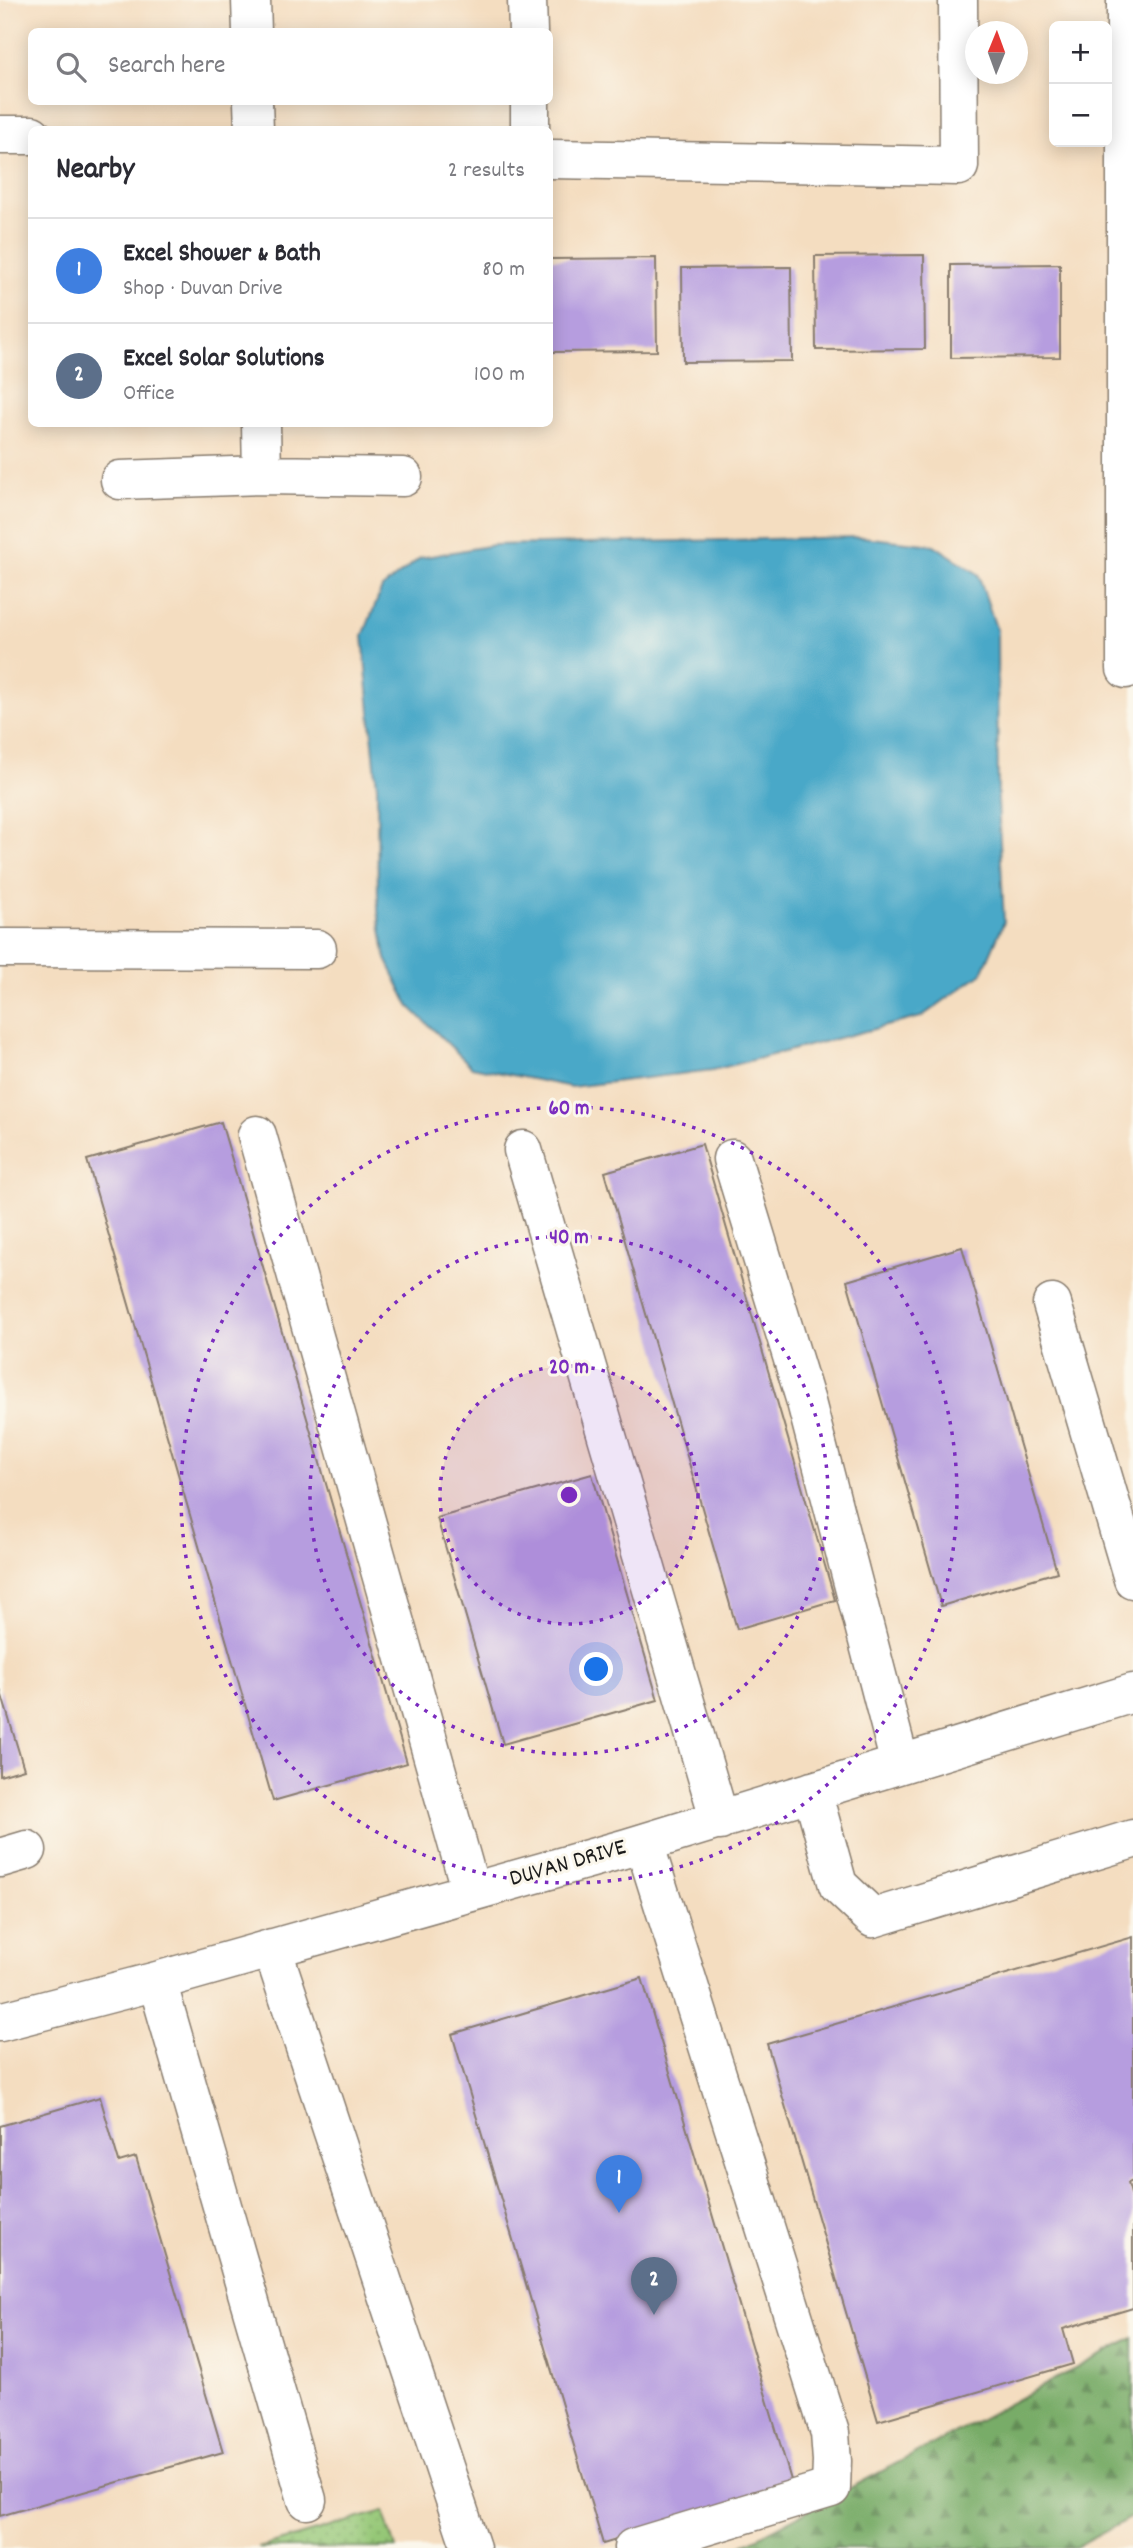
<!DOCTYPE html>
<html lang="en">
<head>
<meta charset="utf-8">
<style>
	:root { --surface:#fff; --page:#f2f2f3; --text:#2b2b33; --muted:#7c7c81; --line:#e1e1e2; --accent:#0f766e }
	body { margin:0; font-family:Dekko,sans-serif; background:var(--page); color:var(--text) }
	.controls { position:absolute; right:21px; top:21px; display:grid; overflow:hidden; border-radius:10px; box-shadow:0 4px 18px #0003 }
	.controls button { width:63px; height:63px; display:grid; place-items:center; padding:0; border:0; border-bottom:2px solid var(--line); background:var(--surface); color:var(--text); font:35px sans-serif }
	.compass { position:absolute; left:965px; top:21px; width:63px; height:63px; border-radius:50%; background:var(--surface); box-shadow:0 4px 18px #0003; rotate:1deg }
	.you { position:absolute; left:597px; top:1670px; width:24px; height:24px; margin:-18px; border:5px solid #fff; border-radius:50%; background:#1a73e8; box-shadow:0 0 0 10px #1a73e833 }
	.badge { display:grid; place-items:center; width:46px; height:46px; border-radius:50%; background:var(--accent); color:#fff; font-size:23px; font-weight:700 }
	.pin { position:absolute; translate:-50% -58px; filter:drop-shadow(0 2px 4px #0008) }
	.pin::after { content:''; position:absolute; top:37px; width:24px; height:21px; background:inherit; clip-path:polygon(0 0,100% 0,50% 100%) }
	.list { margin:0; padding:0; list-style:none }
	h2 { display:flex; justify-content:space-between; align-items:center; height:91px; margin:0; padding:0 28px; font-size:30px }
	h2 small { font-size:23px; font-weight:400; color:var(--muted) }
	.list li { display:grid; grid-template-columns:46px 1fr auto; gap:21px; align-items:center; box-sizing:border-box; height:105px; padding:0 28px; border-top:2px solid var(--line) }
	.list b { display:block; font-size:26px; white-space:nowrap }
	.list p { margin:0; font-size:23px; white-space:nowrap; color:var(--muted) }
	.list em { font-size:23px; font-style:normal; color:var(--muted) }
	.icon { flex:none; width:38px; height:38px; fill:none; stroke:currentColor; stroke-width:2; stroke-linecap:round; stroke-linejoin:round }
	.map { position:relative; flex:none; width:1133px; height:2548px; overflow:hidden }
	.search { position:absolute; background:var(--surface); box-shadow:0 4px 18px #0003; left:28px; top:28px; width:525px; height:77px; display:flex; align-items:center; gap:18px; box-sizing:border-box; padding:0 24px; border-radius:10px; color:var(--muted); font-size:26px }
	.panel { position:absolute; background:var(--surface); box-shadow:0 4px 18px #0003; left:28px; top:126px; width:525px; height:301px; border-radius:10px }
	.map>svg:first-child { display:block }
	.grass { fill:url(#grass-dots); stroke:#58724a; stroke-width:2 }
	.forest { fill:url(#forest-firs); stroke:#4a6442; stroke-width:2 }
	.water { fill:#48a8c8; stroke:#326272; stroke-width:2 }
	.building { fill:#b69ddf }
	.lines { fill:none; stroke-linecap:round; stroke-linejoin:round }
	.minor-casing { stroke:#887c6e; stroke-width:41 }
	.minor { stroke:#fff; stroke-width:38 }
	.ring { fill:none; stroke:#7b2cbf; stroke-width:3.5; stroke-dasharray:3.5 7 }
	.labels { text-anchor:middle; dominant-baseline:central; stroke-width:6; stroke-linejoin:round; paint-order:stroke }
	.street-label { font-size:24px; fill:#1c1c1c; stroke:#fbf7ec }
	.centre { fill:#7b2cbf; stroke:#fbf7ec; stroke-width:3.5 }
	.ring-label { font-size:21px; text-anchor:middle; font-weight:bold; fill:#7b2cbf; stroke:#fbf7ec; stroke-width:6; stroke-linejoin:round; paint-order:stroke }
</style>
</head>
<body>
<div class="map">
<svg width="1133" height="2548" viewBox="0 0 1133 2548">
	<defs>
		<pattern id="grass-dots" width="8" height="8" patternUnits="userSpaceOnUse" patternTransform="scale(1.75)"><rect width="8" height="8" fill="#95c777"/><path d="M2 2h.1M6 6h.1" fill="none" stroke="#80aa66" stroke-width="1.8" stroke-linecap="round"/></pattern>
		<pattern id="forest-firs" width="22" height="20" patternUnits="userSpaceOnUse" patternTransform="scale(1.75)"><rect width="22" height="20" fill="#78ac68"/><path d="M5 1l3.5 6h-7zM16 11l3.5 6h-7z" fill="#628b55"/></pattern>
	</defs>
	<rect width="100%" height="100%" fill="#fbf7ec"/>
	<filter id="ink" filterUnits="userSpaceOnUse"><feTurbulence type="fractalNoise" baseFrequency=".0143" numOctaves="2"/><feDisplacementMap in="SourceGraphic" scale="14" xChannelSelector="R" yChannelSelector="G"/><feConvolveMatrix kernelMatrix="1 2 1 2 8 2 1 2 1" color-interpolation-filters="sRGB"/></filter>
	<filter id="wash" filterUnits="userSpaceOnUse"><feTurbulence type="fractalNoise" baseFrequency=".00686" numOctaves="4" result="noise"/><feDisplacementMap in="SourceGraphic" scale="28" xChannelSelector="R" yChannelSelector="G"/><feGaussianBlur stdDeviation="1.57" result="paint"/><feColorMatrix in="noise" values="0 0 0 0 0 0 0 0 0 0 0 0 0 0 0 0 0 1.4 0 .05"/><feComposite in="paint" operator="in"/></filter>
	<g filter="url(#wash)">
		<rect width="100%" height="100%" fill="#f4ddc0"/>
		<path class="grass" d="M384,2511l12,37h-138z"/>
		<path class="forest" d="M1133,2338v178l-57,32h-339z"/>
		<path class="water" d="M862,537l72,8 44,29 19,57 1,169 6,122 -22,51 -61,44 -208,53 -142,17 -99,-20 -63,-61 -23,-47 -8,-48 -1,-124 -14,-151 19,-48 38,-30 73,-13z"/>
		<g id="blocks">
			<path class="building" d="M924,255l1,94 -109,1 -1,-94z
				M656,258l1,93 -107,1v-93z
				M1060,264v93l-109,1v-93z
				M791,267l1,94 -109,1 -1,-94z
				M221,1122l186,641 -134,38 -186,-641z
				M702,1144l133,456 -98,29 -132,-457z
				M962,1247l95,325 -116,34 -94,-325z
				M592,1474l66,226 -155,44 -66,-226z
				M0,1689l24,80 -24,7z
				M1133,1937v244l-5,2 5,18v107l-70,21 10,35 -195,57 -111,-377z
				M642,1978l151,509 -190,57 -151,-510z
				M100,2097l19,65 17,-5 87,295 -223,64v-390z"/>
		</g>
	</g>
	<g filter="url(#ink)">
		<use href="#blocks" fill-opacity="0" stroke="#887c6e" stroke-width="2"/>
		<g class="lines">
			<defs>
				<path id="minor" d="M251,0l1,32
					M527,0l1,32
					M1126,0v669
					M253,102l1,28
					M530,102v28
					M0,135h32
					M550,159l409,7 -1,-166
					M261,424l1,51
					M120,480l142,-5 141,2
					M0,948l317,1
					M257,1135l214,757
					M523,1150l197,671
					M732,1159l74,243 94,362
					M1052,1304l81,275
					M812,1791l26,94 35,33 260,-79
					M0,1858l27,-8
					M272,1948l199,600
					M157,1981l150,519
					M0,2022l157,-41 470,-133 506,-155
					M633,2548l198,-60 1,-27 -2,-28 -186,-590"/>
			</defs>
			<use href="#minor" class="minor-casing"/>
			<use href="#minor" class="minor"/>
		</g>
	</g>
	<circle cx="569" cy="1495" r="129" fill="#7b2cbf" fill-opacity=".12"/>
	<g class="ring">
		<circle cx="569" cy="1495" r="129"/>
		<circle cx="569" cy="1495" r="259"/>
		<circle cx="569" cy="1495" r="388"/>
	</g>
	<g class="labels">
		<g class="street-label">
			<text transform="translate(568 1864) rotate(-16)">DUVAN DRIVE</text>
		</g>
	</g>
	<circle cx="569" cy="1495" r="10" class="centre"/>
	<g class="ring-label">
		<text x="569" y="1114">60 m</text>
		<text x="569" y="1243">40 m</text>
		<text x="569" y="1373">20 m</text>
	</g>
</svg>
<div class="controls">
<button>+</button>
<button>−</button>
</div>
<svg class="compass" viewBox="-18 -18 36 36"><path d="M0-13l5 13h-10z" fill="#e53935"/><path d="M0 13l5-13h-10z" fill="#7c7c81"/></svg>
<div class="you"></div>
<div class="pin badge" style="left:619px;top:2213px;background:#3f7fe0">1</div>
<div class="pin badge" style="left:654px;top:2315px;background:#5c6f8a">2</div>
<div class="search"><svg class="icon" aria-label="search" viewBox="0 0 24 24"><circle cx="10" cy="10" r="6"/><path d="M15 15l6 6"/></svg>Search here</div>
<section class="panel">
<h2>Nearby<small>2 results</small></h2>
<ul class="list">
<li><span class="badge" style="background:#3f7fe0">1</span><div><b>Excel Shower &amp; Bath</b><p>Shop · Duvan Drive</p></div><em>80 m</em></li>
<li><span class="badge" style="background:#5c6f8a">2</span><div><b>Excel Solar Solutions</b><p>Office</p></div><em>100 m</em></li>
</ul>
</section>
</div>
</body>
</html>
